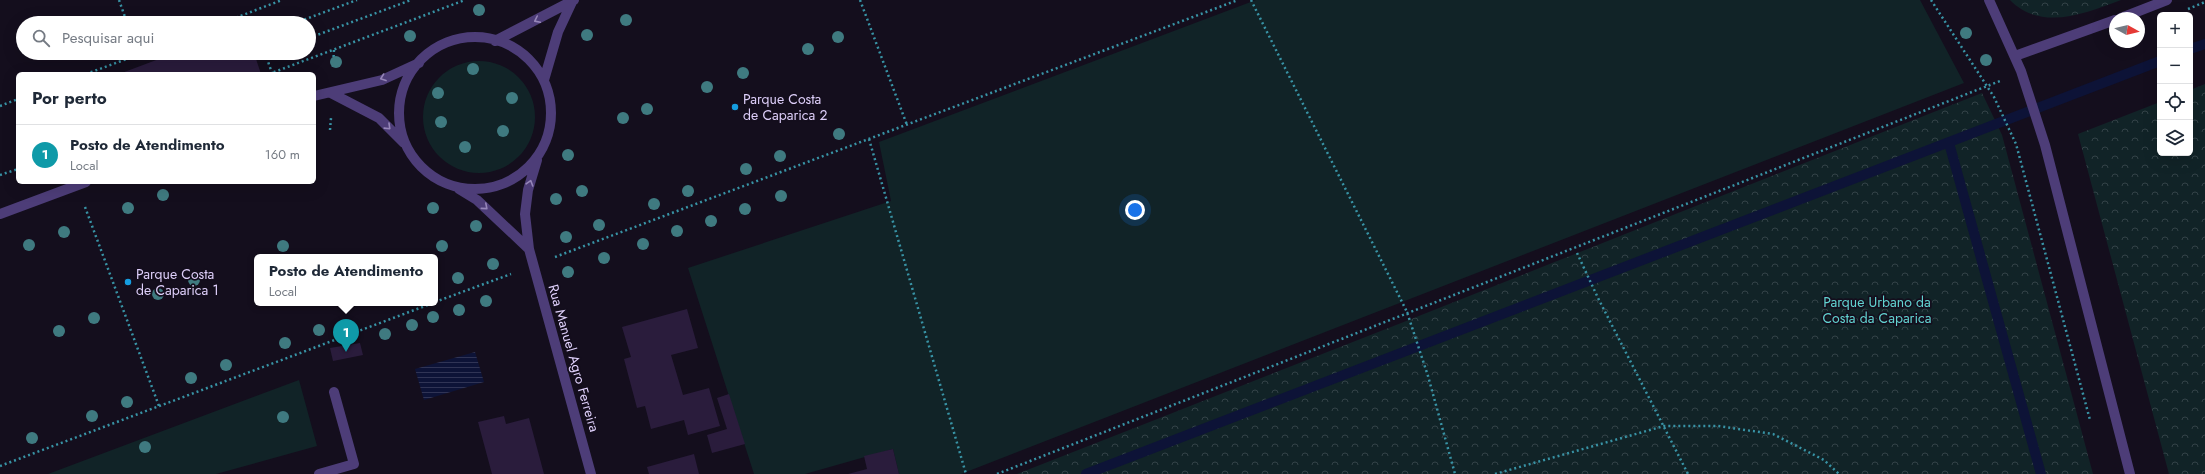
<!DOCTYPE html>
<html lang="pt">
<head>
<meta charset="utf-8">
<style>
	:root { --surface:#fff; --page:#f2f2f3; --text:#1f2937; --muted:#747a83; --line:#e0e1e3; --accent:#0b8043 }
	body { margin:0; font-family:Jost,sans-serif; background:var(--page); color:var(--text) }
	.controls { position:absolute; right:12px; top:12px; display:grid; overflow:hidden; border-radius:6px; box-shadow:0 4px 16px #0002 }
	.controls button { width:36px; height:36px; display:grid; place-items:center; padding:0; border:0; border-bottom:1px solid var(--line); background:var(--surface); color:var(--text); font:20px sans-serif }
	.compass { position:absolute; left:2109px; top:12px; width:36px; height:36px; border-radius:50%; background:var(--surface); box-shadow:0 4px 16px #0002; rotate:98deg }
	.you { position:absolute; left:1135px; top:210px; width:14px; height:14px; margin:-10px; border:3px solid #fff; border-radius:50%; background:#1a73e8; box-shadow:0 0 0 6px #1a73e833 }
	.badge { display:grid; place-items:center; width:26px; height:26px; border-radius:50%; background:var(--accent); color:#fff; font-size:13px; font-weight:700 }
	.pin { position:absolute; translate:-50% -33px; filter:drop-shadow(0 1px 2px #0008) }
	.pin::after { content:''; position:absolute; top:21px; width:14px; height:12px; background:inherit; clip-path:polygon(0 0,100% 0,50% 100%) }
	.popup { position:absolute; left:254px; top:254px; width:184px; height:52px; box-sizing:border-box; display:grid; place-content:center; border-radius:6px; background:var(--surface); filter:drop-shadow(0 1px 3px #0005); font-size:13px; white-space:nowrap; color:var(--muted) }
	.popup b { font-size:15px; color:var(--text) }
	.popup::after { content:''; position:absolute; left:50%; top:100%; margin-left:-8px; border:8px solid transparent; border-top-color:var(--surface) }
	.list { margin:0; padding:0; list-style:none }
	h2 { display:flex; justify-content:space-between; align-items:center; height:52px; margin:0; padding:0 16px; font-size:17px }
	h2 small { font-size:13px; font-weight:400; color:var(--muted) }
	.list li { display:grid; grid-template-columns:26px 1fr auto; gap:12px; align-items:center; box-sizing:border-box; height:60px; padding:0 16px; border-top:1px solid var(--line) }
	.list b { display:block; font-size:15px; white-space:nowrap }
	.list p { margin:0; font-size:13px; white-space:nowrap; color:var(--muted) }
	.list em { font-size:13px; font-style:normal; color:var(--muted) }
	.icon { flex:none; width:22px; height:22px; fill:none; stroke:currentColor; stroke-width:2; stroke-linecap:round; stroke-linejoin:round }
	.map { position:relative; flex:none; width:2205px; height:474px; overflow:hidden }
	.search { position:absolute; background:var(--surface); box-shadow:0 4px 16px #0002; left:16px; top:16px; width:300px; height:44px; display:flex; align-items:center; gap:10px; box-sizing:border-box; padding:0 14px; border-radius:22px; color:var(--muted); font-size:15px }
	.panel { position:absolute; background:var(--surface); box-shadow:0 4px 16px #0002; left:16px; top:72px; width:300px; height:112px; border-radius:6px }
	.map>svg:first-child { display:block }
	.grass { fill:#112327 }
	.forest { fill:url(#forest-crowns) }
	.water { fill:url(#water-rules) }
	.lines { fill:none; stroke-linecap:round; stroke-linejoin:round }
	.stream { stroke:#0d1337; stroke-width:10 }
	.building { fill:#2a1c3c }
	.path { stroke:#3893a5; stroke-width:2.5; stroke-dasharray:2 3; stroke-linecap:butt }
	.service { stroke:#4d3d78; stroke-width:10 }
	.minor { stroke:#4d3d78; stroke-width:10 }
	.tree { fill:#3f7a80 }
	.oneway { stroke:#9686b9 }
	.poi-dot { fill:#159de0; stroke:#140e1d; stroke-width:1.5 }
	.labels { text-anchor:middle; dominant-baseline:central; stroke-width:3.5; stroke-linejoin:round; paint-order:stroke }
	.poi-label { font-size:14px; fill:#decffa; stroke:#140e1d; text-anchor:start }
	.park-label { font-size:14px; fill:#62d3d1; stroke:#140e1d }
	.street-label { font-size:14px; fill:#decffa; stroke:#140e1d }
</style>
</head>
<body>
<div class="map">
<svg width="2205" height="474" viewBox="0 0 2205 474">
	<defs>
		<pattern id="forest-crowns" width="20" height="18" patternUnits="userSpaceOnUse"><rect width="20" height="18" fill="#112327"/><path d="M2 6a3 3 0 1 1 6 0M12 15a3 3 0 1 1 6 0" fill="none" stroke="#334247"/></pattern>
		<pattern id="water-rules" width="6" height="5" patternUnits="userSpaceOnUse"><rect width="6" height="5" fill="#0d1337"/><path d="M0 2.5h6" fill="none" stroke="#303455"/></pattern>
	</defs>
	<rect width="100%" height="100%" fill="#140e1d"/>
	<path class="grass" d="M1256,0h664l44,83 -1003,391h-62l-6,-25 -88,25h-51l-66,-206 203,-67 -12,-59z
		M423 117a56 56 0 1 1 112 0a56 56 0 1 1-112 0Z
		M299,380l18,66 -101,28h-168z"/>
	<path class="forest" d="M2010,0h111c-35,13 -80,32 -111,0z
		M2205,84v390h-36l-91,-340 82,-32v51h30v-63z
		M1982,93l20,42 91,339h-1076c322,-126 643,-254 965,-381z"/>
	<path class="water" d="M475,352l9,30 -60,18 -9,-31z"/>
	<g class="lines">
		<path class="stream" d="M2190,49l15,-5
			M1949,143l92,331
			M1086,474l1074,-413"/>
	</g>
	<path class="building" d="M175,53h79l7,21h-142z
		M687,309l11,39 -27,7 12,40 26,-7 11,38 -32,9 -4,-15 -33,9 -6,-23 -8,2 -13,-49 7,-2 -9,-30z
		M360,343l3,12 -30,6 -3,-13z
		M729,394l16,50 -33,9 -5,-18 20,-6 -10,-31z
		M504,416l2,8 23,-6 15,56h-52l-14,-52z
		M893,449l6,25h-51l19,-5 -3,-13z
		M694,454l5,20h-50l-2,-7z"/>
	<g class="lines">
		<path class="path" d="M119,0l6,17
			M860,0l47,125
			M1251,0l156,312 21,64 27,98
			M1931,0l63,97 22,47 74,276
			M2188,9l17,-7
			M222,23l60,-23
			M295,23l62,-23
			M309,38l102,-38
			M265,53l7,20
			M333,67l1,-17
			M86,74l57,-21
			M269,74l196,-74
			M0,106l18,-7
			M330,130l1,-12
			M869,139l97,335
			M0,175l18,-6
			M85,207l74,199
			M1577,253l21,45 90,176
			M555,257l683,-257
			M435,302l76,-28
			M0,466l433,-163
			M997,474l1003,-393
			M1495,474l169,-48h54l55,8 51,26 15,14"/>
		<path class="service" d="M1989,0l32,71 24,74 85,329
			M2121,18l46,-18
			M2015,56l100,-36"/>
		<path class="minor" d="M399 113a76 76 0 1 1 152 0a76 76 0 1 1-152 0Z
			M495,41l79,-41
			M544,80l14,-48 14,-30
			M331,93l48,25 25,25
			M314,96l68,-16 37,-17
			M537,160l-9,30 -3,24 4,35 62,225
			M459,189l18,11 52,49
			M0,214l86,-32
			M319,474l35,-10 -20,-72"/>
	</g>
	<g class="tree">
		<circle cx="479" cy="10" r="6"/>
		<circle cx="626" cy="20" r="6"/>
		<circle cx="1966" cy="33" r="6"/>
		<circle cx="587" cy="35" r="6"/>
		<circle cx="410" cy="36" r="6"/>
		<circle cx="838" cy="37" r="6"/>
		<circle cx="808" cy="49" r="6"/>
		<circle cx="1986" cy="60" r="6"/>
		<circle cx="336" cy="62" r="6"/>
		<circle cx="473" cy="69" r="6"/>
		<circle cx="743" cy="73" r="6"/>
		<circle cx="707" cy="87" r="6"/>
		<circle cx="438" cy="93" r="6"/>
		<circle cx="512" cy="98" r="6"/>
		<circle cx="647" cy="109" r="6"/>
		<circle cx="623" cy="118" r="6"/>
		<circle cx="441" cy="122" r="6"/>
		<circle cx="503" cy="131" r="6"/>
		<circle cx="839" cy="134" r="6"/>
		<circle cx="465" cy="147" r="6"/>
		<circle cx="568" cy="155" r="6"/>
		<circle cx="780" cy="156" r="6"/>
		<circle cx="746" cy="169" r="6"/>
		<circle cx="582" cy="191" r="6"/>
		<circle cx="688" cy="191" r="6"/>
		<circle cx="163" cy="195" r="6"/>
		<circle cx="781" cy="196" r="6"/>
		<circle cx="556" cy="199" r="6"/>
		<circle cx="654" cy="204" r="6"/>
		<circle cx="128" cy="208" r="6"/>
		<circle cx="433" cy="208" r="6"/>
		<circle cx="745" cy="209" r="6"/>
		<circle cx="711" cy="221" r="6"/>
		<circle cx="599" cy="225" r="6"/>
		<circle cx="476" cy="226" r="6"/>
		<circle cx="677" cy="231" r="6"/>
		<circle cx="64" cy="232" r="6"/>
		<circle cx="566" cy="237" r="6"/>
		<circle cx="643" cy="244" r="6"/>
		<circle cx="29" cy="245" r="6"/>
		<circle cx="283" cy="246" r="6"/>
		<circle cx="442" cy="246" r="6"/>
		<circle cx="604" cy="258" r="6"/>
		<circle cx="493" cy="264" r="6"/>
		<circle cx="568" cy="272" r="6"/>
		<circle cx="458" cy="278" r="6"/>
		<circle cx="194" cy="280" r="6"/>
		<circle cx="158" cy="294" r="6"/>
		<circle cx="486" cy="301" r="6"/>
		<circle cx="459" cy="310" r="6"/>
		<circle cx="433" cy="317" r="6"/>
		<circle cx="94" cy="318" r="6"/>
		<circle cx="412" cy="325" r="6"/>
		<circle cx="319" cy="330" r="6"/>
		<circle cx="59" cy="331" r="6"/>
		<circle cx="385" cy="334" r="6"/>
		<circle cx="285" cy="343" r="6"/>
		<circle cx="226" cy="365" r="6"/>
		<circle cx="191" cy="378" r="6"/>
		<circle cx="127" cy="402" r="6"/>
		<circle cx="92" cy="416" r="6"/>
		<circle cx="283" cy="417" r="6"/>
		<circle cx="32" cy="438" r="6"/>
		<circle cx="145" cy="447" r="6"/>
	</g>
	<defs><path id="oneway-chevron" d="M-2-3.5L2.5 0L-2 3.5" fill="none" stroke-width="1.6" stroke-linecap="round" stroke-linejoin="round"/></defs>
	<g class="oneway">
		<use href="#oneway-chevron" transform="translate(537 20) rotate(154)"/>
		<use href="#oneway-chevron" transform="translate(383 78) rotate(160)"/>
		<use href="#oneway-chevron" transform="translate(388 127) rotate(44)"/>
		<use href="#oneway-chevron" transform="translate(530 183) rotate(-73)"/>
		<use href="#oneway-chevron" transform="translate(485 207) rotate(41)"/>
	</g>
	<g class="poi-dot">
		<circle cx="735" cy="107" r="4"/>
		<circle cx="128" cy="282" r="4"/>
	</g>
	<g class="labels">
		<g class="poi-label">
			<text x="743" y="99">Parque Costa<tspan x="743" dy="16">de Caparica 2</tspan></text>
			<text x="136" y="274">Parque Costa<tspan x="136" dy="16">de Caparica 1</tspan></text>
		</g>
		<g class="park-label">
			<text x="1877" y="302">Parque Urbano da<tspan x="1877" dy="16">Costa da Caparica</tspan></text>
		</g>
		<g class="street-label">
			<text transform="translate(574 358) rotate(74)">Rua Manuel Agro Ferreira</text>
		</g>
	</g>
</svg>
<div class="controls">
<button>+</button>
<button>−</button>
<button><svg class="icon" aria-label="locate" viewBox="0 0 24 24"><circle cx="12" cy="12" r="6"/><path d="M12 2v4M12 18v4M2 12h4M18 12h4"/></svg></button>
<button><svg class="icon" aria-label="layers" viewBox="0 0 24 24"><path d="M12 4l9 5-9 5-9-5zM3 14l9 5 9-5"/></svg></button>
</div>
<svg class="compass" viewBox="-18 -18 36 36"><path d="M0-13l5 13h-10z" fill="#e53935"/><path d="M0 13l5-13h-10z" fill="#747a83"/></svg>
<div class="you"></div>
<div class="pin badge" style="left:346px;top:352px;background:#0f9aa8">1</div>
<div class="popup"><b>Posto de Atendimento</b>Local</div>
<div class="search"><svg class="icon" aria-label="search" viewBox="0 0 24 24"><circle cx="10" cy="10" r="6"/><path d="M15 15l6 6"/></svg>Pesquisar aqui</div>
<section class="panel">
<h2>Por perto<small></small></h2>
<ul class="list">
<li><span class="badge" style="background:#0f9aa8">1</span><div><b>Posto de Atendimento</b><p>Local</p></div><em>160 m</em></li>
</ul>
</section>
</div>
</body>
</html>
